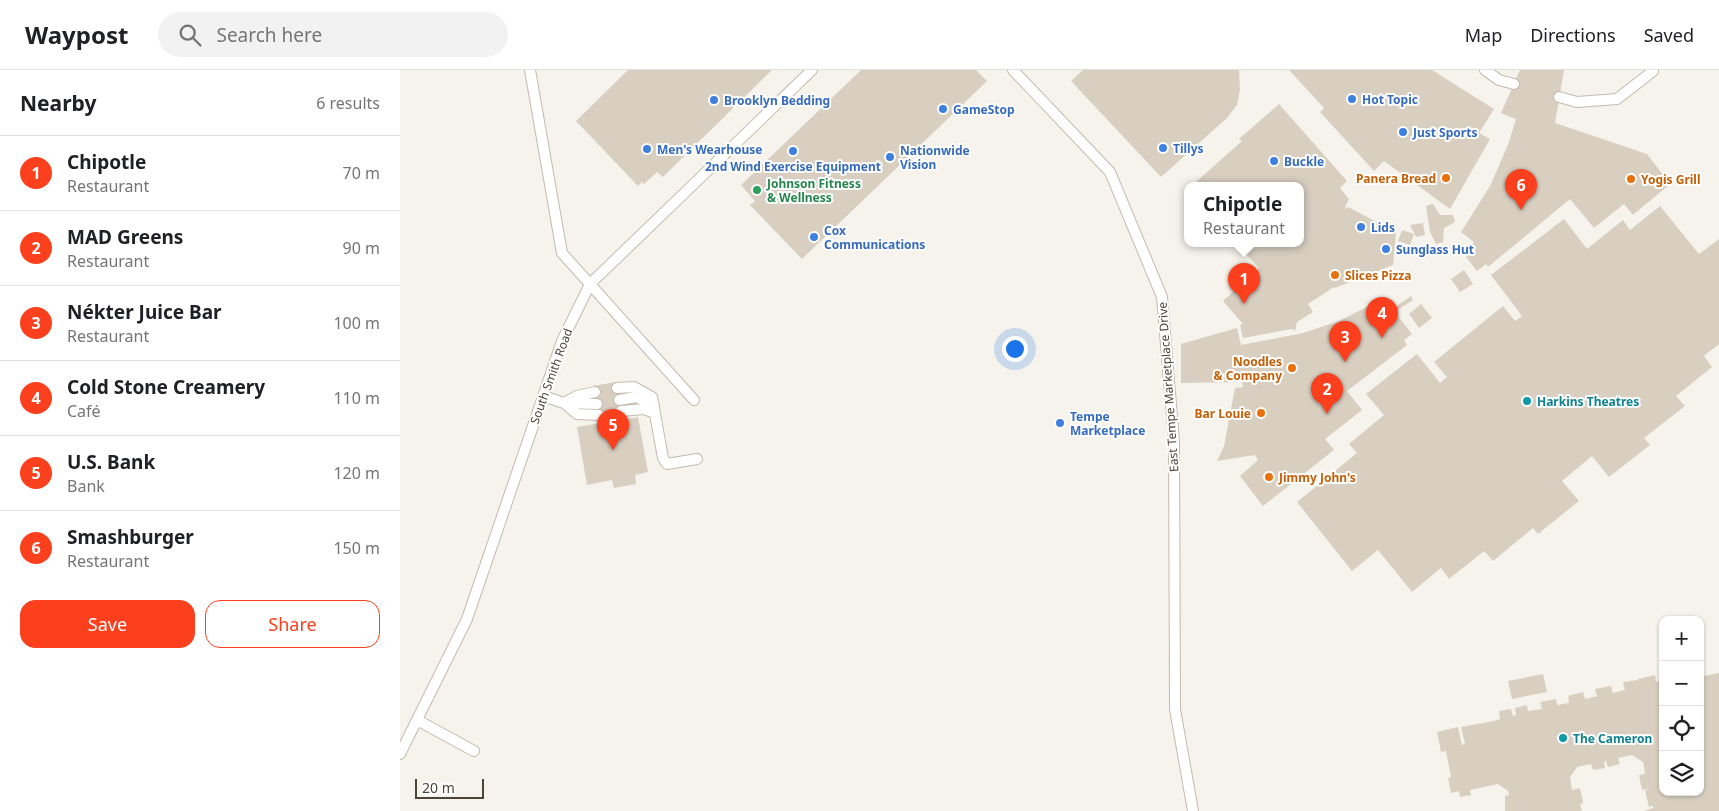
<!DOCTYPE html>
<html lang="en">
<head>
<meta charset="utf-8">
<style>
	:root { --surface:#fff; --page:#f2f2f2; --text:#202124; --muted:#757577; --line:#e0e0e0; --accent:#fc3f1d }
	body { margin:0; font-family:"Noto Sans",sans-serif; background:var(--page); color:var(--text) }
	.controls { position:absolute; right:15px; bottom:15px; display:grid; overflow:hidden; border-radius:10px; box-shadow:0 1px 4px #0004 }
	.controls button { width:45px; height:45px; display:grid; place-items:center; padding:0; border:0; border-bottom:1px solid var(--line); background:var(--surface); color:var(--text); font:25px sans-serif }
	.scale { position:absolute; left:15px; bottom:12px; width:69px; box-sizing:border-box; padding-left:5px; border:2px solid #4b4439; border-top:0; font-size:14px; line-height:18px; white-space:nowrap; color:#4b4439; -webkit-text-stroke:4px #fff; paint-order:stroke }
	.you { position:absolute; left:614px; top:278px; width:18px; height:18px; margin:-12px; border:4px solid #fff; border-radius:50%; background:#1a73e8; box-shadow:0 0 0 8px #1a73e833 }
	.badge { display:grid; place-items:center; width:32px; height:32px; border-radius:50%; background:var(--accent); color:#fff; font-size:16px; font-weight:700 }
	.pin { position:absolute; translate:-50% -41px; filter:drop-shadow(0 1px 2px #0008) }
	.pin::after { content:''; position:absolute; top:26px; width:18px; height:15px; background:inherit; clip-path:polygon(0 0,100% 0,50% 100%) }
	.popup { position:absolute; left:784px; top:112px; width:120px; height:65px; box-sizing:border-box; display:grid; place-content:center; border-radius:10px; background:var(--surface); filter:drop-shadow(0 1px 4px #0005); font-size:16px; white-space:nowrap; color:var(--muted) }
	.popup b { font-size:19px; color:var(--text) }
	.popup::after { content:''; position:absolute; left:50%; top:100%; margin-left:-10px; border:10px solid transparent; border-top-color:var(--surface) }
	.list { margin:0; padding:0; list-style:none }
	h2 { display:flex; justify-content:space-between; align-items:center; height:65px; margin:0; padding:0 20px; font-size:21px }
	h2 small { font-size:16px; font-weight:400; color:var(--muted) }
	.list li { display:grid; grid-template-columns:32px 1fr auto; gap:15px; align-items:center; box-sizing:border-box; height:75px; padding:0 20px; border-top:1px solid var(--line) }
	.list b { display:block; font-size:19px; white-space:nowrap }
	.list p { margin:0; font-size:16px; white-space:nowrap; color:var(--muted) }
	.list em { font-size:16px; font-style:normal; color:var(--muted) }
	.actions { display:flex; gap:10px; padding:15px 20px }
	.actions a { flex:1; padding:11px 0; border:1px solid var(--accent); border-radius:15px; text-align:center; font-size:18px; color:var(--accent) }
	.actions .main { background:var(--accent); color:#fff }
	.icon { flex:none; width:28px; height:28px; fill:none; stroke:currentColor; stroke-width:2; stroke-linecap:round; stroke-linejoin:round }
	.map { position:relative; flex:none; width:1319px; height:741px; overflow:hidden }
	header { display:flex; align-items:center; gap:30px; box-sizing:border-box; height:70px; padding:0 25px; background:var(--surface); border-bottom:1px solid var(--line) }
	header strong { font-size:24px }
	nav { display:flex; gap:28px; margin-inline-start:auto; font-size:18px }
	.search { width:350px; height:45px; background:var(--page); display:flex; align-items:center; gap:12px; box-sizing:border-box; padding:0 18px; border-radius:28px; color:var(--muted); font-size:19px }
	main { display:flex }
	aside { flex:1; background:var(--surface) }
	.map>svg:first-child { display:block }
	.building { fill:#d8cfc1 }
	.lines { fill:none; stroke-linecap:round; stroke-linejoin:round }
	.lane-casing { stroke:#c2bbae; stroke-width:12 }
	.lane { stroke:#fff; stroke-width:10 }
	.shop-dot { fill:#3f7fe0; stroke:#fff; stroke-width:2 }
	.food-dot { fill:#e8710a; stroke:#fff; stroke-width:2 }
	.leisure-dot { fill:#2e9e5b; stroke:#fff; stroke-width:2 }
	.culture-dot { fill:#0f9aa8; stroke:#fff; stroke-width:2 }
	.labels { text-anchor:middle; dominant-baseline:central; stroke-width:4; stroke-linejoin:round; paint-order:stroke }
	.shop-label { font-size:12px; font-weight:bold; fill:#366cbe; stroke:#fff; text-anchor:start }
	.food-label { font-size:12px; font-weight:bold; fill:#c56008; stroke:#fff; text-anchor:end }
	.leisure-label { font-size:12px; font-weight:bold; fill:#27864d; stroke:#fff; text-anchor:start }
	.street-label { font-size:12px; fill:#4b4439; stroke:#fff }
	.culture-label { font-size:12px; font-weight:bold; fill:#0d838f; stroke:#fff; text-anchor:start }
</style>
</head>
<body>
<header>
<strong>Waypost</strong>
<div class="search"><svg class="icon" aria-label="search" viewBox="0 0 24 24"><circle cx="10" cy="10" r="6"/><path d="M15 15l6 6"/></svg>Search here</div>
<nav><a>Map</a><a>Directions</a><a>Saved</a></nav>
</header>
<main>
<aside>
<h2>Nearby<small>6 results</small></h2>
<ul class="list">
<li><span class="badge">1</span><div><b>Chipotle</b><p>Restaurant</p></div><em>70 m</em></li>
<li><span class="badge">2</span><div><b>MAD Greens</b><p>Restaurant</p></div><em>90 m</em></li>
<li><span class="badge">3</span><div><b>Nékter Juice Bar</b><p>Restaurant</p></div><em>100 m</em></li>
<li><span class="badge">4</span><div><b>Cold Stone Creamery</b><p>Café</p></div><em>110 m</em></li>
<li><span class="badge">5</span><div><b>U.S. Bank</b><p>Bank</p></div><em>120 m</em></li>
<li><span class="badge">6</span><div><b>Smashburger</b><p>Restaurant</p></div><em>150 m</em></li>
</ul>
<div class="actions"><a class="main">Save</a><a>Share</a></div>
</aside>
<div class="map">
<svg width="1319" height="741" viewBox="0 0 1319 741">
	<rect width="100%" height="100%" fill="#f6f3ec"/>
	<path class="building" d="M228,0h144l-109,107 -6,-5 -13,12 -2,-2 -4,4 -62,-65z
		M461,0h115l11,11 -185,178 -52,-54 5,-4 -14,-16z
		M683,0h156l1,20 -3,15 -10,13 -66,59 -90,-96z
		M889,0h143l62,39 -15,24 11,6 -40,70 -66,-48 -10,10 -54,-59 4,-4z
		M1120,0h44l-9,53 92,31 23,30 -37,31 -9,-11 -30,24 -24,-29 -82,68 -2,-3 -9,7 -11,-14 3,-3 -4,-3 9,-9 -13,-10 29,-46 18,-41 8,-26 -15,-6z
		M879,34l68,77 -7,7 9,11 -4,8 2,2 1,-2 48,25 -3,33 -58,23 -1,-1 -26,17 5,8 -16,10 -2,9 -3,-2 -49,9 -3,-13 3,-1 -20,-23 36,-33 -23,-25h64v-58h-103v-4l45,-40 -3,-2z
		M1033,134l7,11h13l2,7 -11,6 -1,14 -7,2 -6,-12 -4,-26z
		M1260,136l39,48 20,-15v105l-15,12 8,11 -36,29 9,10 -41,32 6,7 -41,32 -17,-21 -30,25 17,20 -41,33 -5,-6 -40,33 -9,-10 -35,28 -8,-11 -29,24 -34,-42 -26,21 -55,-69 60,-49 -8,-9 35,-29 -18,-21 51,-40 23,29 7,-6 -13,-15 69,-56 12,15 7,-5 -31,-41 73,-56 23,30 36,-29 7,10z
		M1023,153l2,12 -9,2 -6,-12z
		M1002,160l12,4 -4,11 -12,-4z
		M1064,200l9,14 -13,8 -9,-13z
		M1011,226l2,4 -28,18 3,4 9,-7 15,19 -8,6 3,5 -60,46 15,19 -37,29 9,11 -71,56 -23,-30 18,-16 -3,-5 -38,6 7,-15 11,-58 8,-1 -1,-5 -61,1v-39l56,-16 4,17 62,-12 36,-12 34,-17 8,13z
		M1021,234l11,14 -13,10 -10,-14z
		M216,312l7,38 15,-3 10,55 -13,3 1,9 -22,4 -2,-8 -25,5 -10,-58 23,-4 -7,-37z
		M1319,603v138h-75l9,-3v-2l-4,1 -4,-16 4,-2 -7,1 -3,-15 6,-1 -2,-12 -11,-7 -14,3 2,6 -12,3 -2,-6h-2l1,7 -12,2 -2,-6 -14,3 -7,10 2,13 8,-2 3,15 -3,1 2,7h-77v-15l4,-1 -1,-4 -10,-7 -28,6 1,5 -11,2 -1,-6 -8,2 -3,-15 3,-1 -5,-26 -5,1 -4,-20 21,-5 4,18 3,-1 -4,-17 33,-6 6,-2 -1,-8 12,-2 2,7 3,-1 -1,-7 12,-3 1,6 14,-2 -2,-7 16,-3 1,6 12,-2 -1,-7 15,-4 2,7 12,-3 -2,-7 16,-3 2,7 12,-3 -2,-8 15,-2 2,6 -2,-7 17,-4 1,7 7,-2v112h37v-115z
		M1143,604l4,18 -35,7 -4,-18z"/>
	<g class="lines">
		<defs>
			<path id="lane" d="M130,0l32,183 132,147
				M613,0l97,102 52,125 12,144 1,268 18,102
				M1085,0l14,10 15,4
				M1159,27l18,5 40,-3 36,-28
				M217,318l17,-1 18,10 11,61 4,6 30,-5
				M195,322l-18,4 -13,7 13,11 22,1
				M143,326l21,7 33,1
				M219,330l17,-3 18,8
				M221,341l23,-2 11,4
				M17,650l57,31
				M0,684l67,-135 95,-278 28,-57 222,-214"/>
		</defs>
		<use href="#lane" class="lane-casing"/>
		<use href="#lane" class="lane"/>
	</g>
	<g class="shop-dot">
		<circle cx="952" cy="29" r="5"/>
		<circle cx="314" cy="30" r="5"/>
		<circle cx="543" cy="39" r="5"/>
		<circle cx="1003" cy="62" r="5"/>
		<circle cx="763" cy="78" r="5"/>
		<circle cx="247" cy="79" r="5"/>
		<circle cx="393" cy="81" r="5"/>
		<circle cx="490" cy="87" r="5"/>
		<circle cx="874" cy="91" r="5"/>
		<circle cx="961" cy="157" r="5"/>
		<circle cx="414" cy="167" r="5"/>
		<circle cx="986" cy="179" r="5"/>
		<circle cx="660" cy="353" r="5"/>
	</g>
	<g class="food-dot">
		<circle cx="1046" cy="108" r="5"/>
		<circle cx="1231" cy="109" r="5"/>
		<circle cx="935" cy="205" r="5"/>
		<circle cx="892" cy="298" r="5"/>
		<circle cx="861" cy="343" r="5"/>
		<circle cx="869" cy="407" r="5"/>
	</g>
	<circle class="leisure-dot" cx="357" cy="120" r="5"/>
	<g class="culture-dot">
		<circle cx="1127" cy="331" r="5"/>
		<circle cx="1163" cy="668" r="5"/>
	</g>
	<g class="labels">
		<g class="shop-label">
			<text x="962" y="29">Hot Topic</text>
			<text x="324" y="30">Brooklyn Bedding</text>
			<text x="553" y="39">GameStop</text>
			<text x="1013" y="62">Just Sports</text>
			<text x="773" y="78">Tillys</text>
			<text x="257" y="79">Men's Wearhouse</text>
			<text x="500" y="80">Nationwide<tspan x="500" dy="14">Vision</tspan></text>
			<text x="884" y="91">Buckle</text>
			<text x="393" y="96" text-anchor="middle">2nd Wind Exercise Equipment</text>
			<text x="971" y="157">Lids</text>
			<text x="424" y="160">Cox<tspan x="424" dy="14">Communications</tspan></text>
			<text x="996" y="179">Sunglass Hut</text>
			<text x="670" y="346">Tempe<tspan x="670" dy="14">Marketplace</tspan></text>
		</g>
		<g class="food-label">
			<text x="1036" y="108">Panera Bread</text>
			<text x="1241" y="109" text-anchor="start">Yogis Grill</text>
			<text x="945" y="205" text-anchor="start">Slices Pizza</text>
			<text x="882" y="291">Noodles<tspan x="882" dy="14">&amp; Company</tspan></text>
			<text x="851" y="343">Bar Louie</text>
			<text x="879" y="407" text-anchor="start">Jimmy John's</text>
		</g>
		<g class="leisure-label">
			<text x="367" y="113">Johnson Fitness<tspan x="367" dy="14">&amp; Wellness</tspan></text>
		</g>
		<g class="street-label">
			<text transform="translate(151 306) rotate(-70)">South Smith Road</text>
			<text transform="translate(768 317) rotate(-94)">East Tempe Marketplace Drive</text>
		</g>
		<g class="culture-label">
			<text x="1137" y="331">Harkins Theatres</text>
			<text x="1173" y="668">The Cameron</text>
		</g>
	</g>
</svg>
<div class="controls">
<button>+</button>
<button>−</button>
<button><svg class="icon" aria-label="locate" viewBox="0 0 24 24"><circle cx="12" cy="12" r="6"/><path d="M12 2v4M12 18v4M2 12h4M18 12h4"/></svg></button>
<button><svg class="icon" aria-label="layers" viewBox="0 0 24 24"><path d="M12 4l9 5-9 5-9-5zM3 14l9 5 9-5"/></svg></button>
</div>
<div class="scale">20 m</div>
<div class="you"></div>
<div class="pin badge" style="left:844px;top:234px">1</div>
<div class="popup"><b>Chipotle</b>Restaurant</div>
<div class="pin badge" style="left:927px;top:344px">2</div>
<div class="pin badge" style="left:945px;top:292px">3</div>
<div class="pin badge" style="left:982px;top:268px">4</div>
<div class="pin badge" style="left:213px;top:380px">5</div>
<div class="pin badge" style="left:1121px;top:140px">6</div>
</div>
</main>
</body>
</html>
